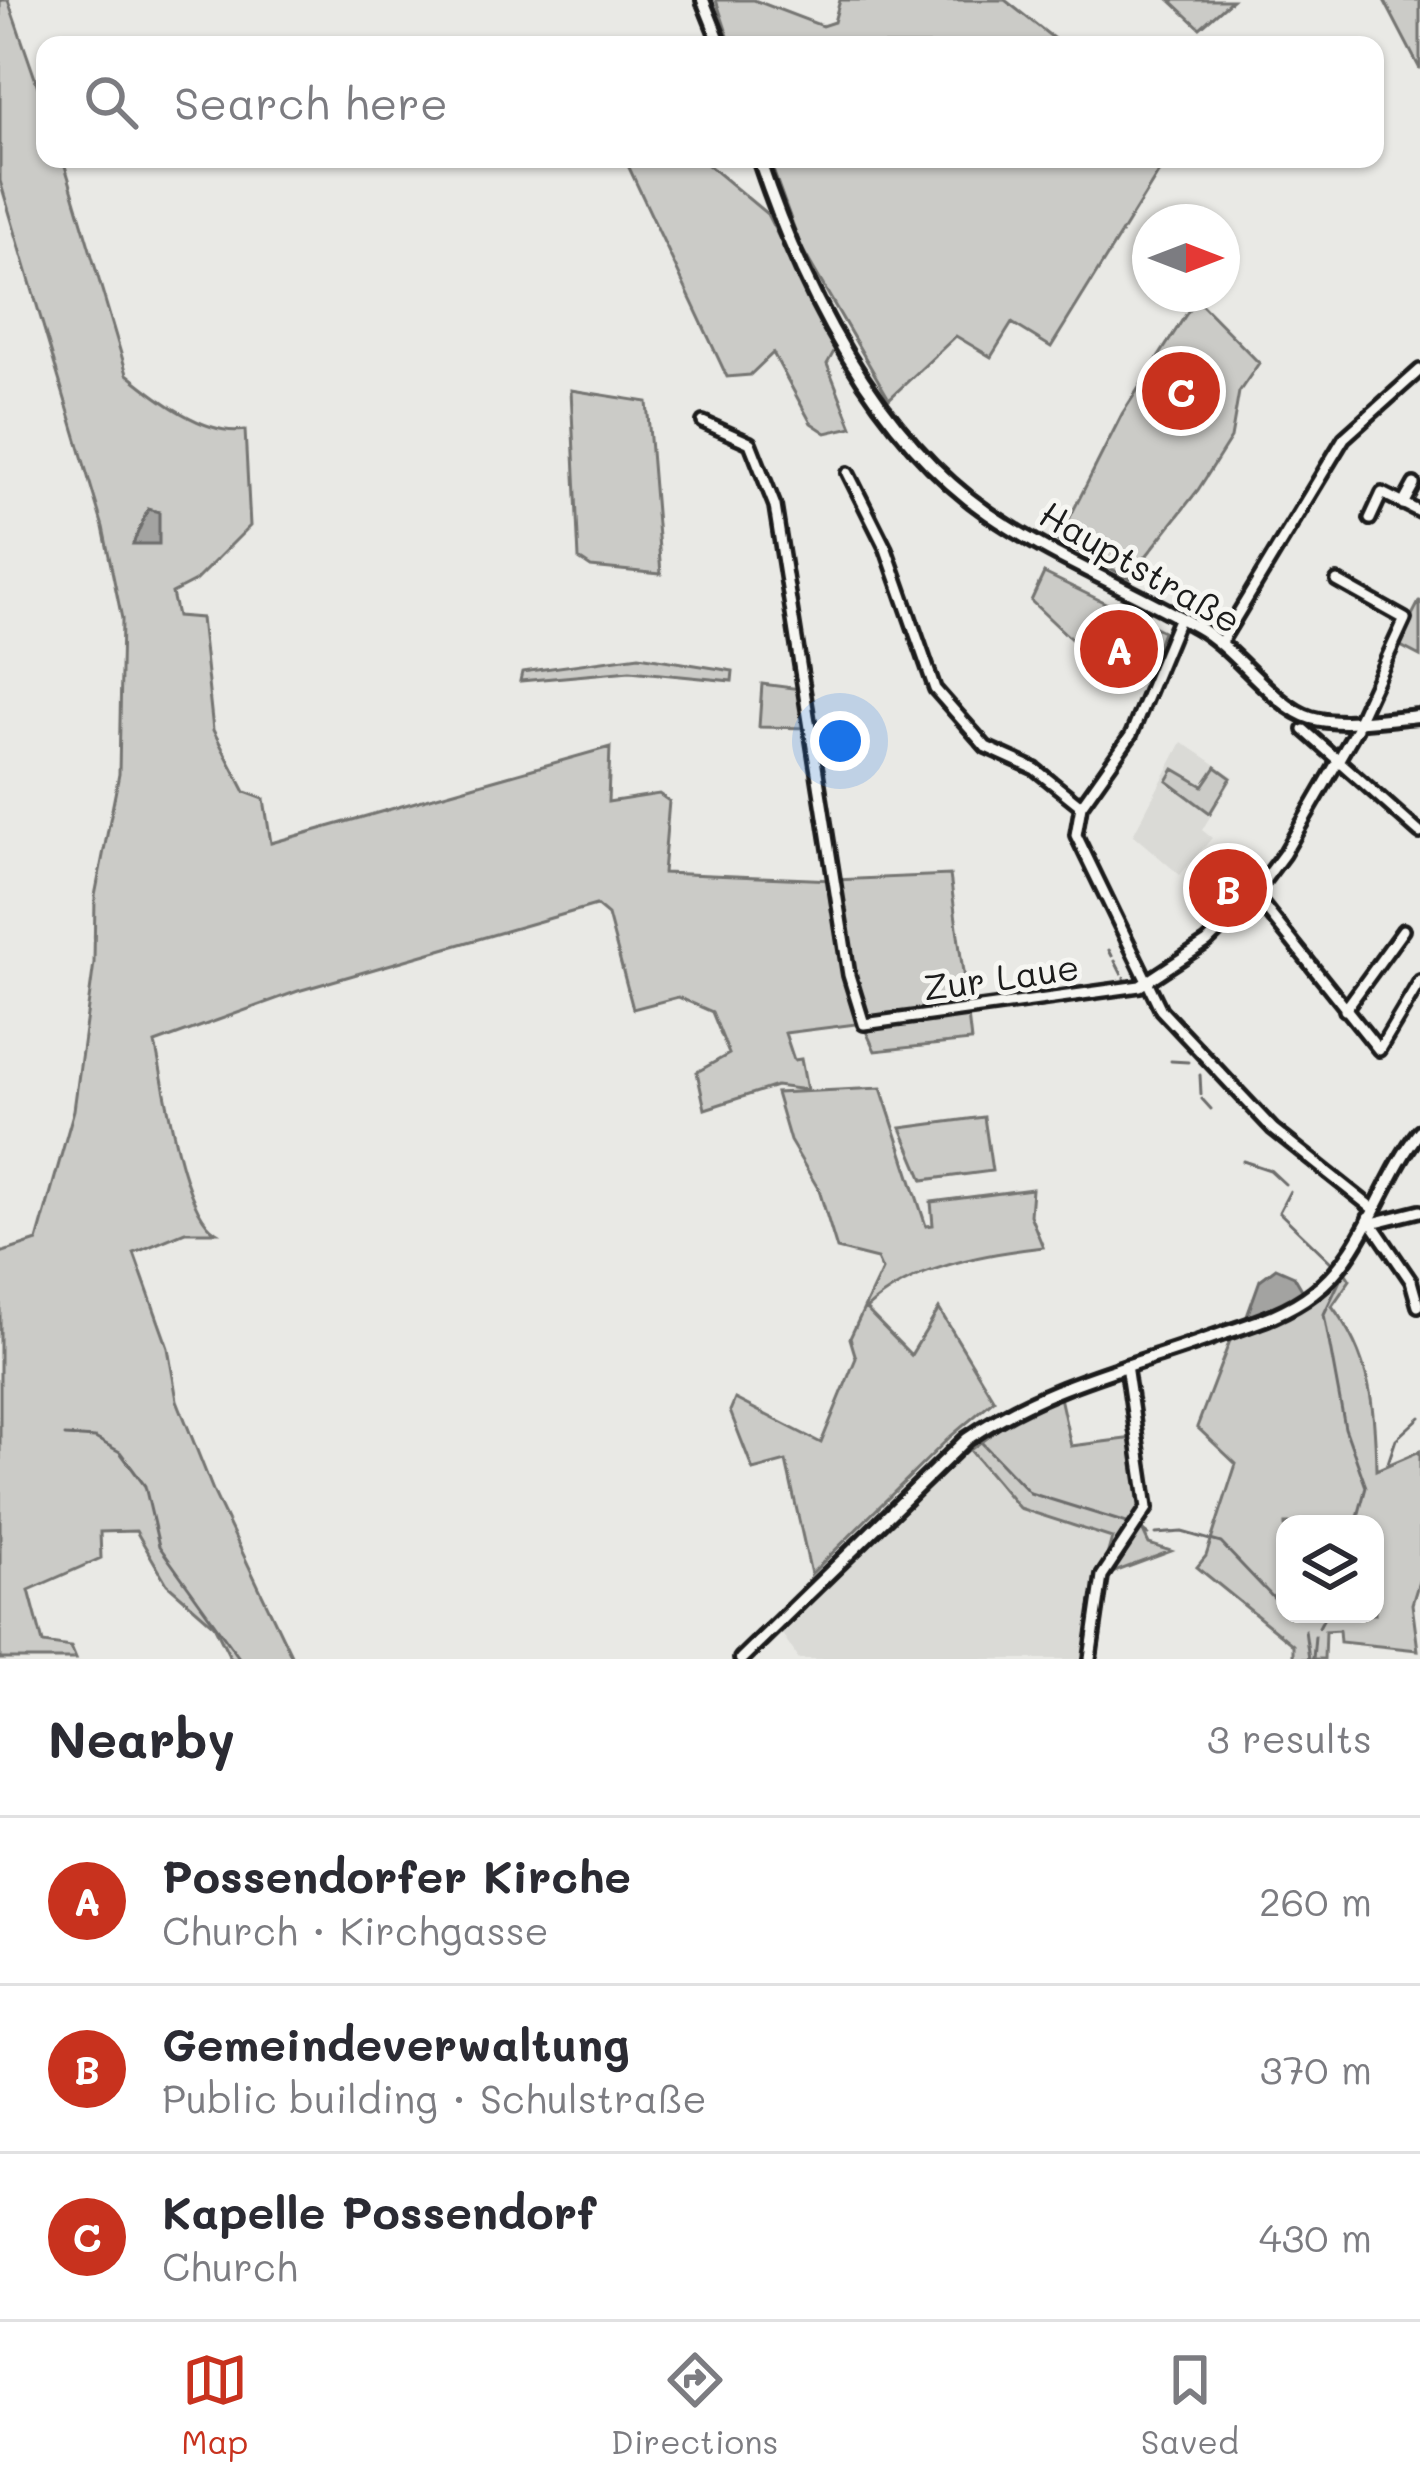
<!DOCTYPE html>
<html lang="en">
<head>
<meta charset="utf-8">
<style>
	:root { --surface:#fff; --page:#f7f7f7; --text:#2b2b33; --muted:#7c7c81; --line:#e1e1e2; --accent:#c8321e }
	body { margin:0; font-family:Mali,sans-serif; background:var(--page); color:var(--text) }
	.controls { position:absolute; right:36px; bottom:36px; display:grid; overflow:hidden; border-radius:24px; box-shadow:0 3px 9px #0004 }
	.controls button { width:108px; height:108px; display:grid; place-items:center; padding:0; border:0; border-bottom:3px solid var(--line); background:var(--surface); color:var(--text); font:60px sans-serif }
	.compass { position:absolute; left:1132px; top:204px; width:108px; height:108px; border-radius:50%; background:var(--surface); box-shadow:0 3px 9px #0004; rotate:90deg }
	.you { position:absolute; left:840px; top:741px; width:42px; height:42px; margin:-30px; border:9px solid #fff; border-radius:50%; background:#1a73e8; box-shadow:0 0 0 18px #1a73e833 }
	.badge { display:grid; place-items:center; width:78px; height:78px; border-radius:50%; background:var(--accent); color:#fff; font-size:39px; font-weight:700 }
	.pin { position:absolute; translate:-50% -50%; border:6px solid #fff; box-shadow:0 3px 12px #0006 }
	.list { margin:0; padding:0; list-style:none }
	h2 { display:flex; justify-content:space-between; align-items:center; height:156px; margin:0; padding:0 48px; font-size:51px }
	h2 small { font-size:39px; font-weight:400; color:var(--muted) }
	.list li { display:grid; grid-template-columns:78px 1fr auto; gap:36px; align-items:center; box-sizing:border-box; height:168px; padding:0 48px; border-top:3px solid var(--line) }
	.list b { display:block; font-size:45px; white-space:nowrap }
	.list p { margin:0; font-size:39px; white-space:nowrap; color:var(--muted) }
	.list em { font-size:39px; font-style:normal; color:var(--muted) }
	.icon { flex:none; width:66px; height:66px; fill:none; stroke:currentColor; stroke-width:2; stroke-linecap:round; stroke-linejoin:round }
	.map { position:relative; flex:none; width:1420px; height:1659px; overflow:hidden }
	.search { position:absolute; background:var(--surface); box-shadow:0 3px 9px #0004; left:36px; right:36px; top:36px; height:132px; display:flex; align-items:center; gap:30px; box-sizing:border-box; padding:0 42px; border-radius:24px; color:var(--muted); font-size:45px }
	.sheet { height:660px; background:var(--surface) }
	nav { display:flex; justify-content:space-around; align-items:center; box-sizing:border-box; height:168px; border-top:3px solid var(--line); background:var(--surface); font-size:33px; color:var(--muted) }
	nav a { display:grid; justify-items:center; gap:6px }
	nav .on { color:var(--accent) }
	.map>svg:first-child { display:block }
	.built { fill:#dadad6 }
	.green { fill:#cbcbc7; stroke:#747472; stroke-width:3; fill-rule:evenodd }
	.water { fill:#a3a3a1; stroke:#6d6d6c; stroke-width:3 }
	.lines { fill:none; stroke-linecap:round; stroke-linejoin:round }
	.stream { stroke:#6d6d6c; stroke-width:3 }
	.minor-casing { stroke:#1c1c1c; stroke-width:18 }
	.major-casing { stroke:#1c1c1c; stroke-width:20 }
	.minor { stroke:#f6f6f2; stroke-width:9 }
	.major { stroke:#f6f6f2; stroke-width:10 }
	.labels { text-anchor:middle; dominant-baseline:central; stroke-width:10; stroke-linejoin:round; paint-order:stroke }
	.street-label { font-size:36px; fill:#1c1c1c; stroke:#f6f6f2 }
</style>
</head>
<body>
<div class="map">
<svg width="1420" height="1659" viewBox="0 0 1420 1659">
	<rect width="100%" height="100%" fill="#e9e9e5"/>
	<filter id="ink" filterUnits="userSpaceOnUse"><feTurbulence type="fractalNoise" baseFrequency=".00833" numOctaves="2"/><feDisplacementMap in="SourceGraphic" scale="24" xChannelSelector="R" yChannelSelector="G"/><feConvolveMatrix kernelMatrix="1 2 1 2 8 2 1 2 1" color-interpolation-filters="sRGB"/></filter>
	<g filter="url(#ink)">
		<path class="built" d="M1182,742l52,35 -32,53 10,8 -32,37 -47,-40z
			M967,1448l53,60 93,30 -23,121h-291l-21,-31z"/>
		<path class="green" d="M0,0h8l37,107v52h18l64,215c29,24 79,63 118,56l5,96 -55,55 -23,12 5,23 24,2 12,112 32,62 19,7 7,44 339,-96 -2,55 51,-8 10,7 -6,72 171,7 116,-5 18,135 -94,10 -11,-4 -17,-39 10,47 -71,9 9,27 7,-1 6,31 -31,-4 -71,23 -8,-37 32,-18 -17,-42 -34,-15 -45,12 -25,-94 -12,-10 -298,86 -143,52c10,42 26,168 61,189h-31l-51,21 34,95 9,52 37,93 79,166h-62l-17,-34 -47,-41 -31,-53 -36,1 1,26 -72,32 14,53 28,4 5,12h-76v-406l37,-12 37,-131 20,-147 1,-67 24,-122 3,-155 -19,-92 -103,-346z
			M716,0h38l68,26 12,-4 6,-22h165l57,45h-331z
			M1170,0h62l-32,28z
			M1384,0h36v69z
			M625,159h76l66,55 69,134 -9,16 25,63 -26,6 -15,-10 -38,-70 -23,22 -23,2z
			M769,159h398l-116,188 -39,-24 -21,34 -35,-21 -67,63 -88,-152z
			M1196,299l63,64 -20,29 -8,46 -33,52 -69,88 -71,-37 64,-127z
			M571,390l76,12 14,172 -70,-7 -12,-8z
			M1044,573l119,58 -14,40 -42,2 -76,-72z
			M1420,600v56l-23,-12z
			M639,656l94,15 -1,10 -102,-10 -110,10 2,-9z
			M762,684l39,5 11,39 -53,-1z
			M1216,767l15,11 -21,35 -43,-32 7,-12 29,17z
			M968,1015l3,26 -96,10 -9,-20 3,-5z
			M881,1088l45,138 7,-1 -2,-23 101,-13 -2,26 13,32c-61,7 -132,20 -177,62l45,46 28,-46 55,91 -43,36 -140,138 -25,-113 -33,9 -23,-59 5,-12 86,44 35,-85 -6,-20 32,-68 -5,-11 -40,-10 -18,-59 -29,-49 -14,-48z
			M984,1117l8,54 -69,9 -22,-52z
			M1343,1269l7,11 -18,26c39,51 43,102 44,164l44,-19v127l-8,26 6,46 -78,-8 -1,-12 -14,1 -1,28h-31v-14l-96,-78 9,-11 30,-92 -39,-37 37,-97 39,-13zM1285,1524h90v90h-90z
			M1060,1397l11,49 63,-8c12,72 17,60 -27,118l5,-18 -93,-30 -49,-58 39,-29z
			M1140,1525l9,19 22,7 -67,25z"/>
		<path class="water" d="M148,509l11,3v32h-26z
			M1276,1268l18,8 10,17 -58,26 14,-39z"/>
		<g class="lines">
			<path class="stream" d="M1109,950l3,6
				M1115,961l6,12
				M1124,977v2
				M1171,1061l17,1
				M1200,1075l1,19
				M1202,1099l9,10
				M1243,1161l27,9 15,14
				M1290,1191l-11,21 56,54
				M1342,1276l-18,38 21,114 21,59 -10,37
				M65,1436l30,2 25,14 25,34 14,60 81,113
				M982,1443l48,50 103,32
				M1388,1463l8,-24 24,-22
				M1140,1529l8,6
				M1156,1534l26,-2 39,11 61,64
				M1319,1627l7,-13
				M1305,1630l4,29
				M1313,1659l2,-23"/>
			<defs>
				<path id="minor" d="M703,422l47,21 25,63 74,469 15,49 276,-38 67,-44 42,-41 35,-47 73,-126
					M848,473l38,76 49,140 51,58 49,22 46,37
					M1403,504l11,-20
					M1370,519l12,-26 38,19
					M1337,581l68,38 -46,100
					M1180,617l-49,118 -50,71 -5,29 85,175 112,119 99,79
					M1221,642l123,-204 76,-68
					M1304,730l116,103
					M1255,895l124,155 41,-69
					M1345,1010l58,-80
					M1368,1218l43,63 7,25
					M1372,1223l48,-12
					M1090,1659l12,-83 45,-68 -21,-143"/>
				<path id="major" d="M703,0l18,45
					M759,159c43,129 115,275 230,355 64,44 140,74 208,113 38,21 77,80 114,91 32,9 76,0 109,-2
					M741,1659l226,-220c76,-53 160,-71 246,-102 35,-12 72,-22 101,-45 51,-38 67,-112 106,-161"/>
			</defs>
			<use href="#minor" class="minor-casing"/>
			<use href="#major" class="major-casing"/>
			<use href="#minor" class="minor"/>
			<use href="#major" class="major"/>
		</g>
	</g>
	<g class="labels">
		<g class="street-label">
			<text transform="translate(1141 566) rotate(30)">Hauptstraße</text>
			<text transform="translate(1001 976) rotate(-8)">Zur Laue</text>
		</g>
	</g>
</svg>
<div class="controls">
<button><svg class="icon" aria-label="layers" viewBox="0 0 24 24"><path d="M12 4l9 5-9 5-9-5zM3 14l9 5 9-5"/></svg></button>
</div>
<svg class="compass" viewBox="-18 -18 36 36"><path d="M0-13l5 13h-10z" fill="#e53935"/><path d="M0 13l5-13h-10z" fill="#7c7c81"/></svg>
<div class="you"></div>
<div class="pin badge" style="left:1119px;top:649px">A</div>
<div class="pin badge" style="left:1228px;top:888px">B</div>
<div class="pin badge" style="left:1181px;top:391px">C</div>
<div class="search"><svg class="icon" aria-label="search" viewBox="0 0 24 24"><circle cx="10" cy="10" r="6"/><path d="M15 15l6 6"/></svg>Search here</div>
</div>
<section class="sheet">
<h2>Nearby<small>3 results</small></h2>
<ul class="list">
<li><span class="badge">A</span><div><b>Possendorfer Kirche</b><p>Church · Kirchgasse</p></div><em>260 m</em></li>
<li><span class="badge">B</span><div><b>Gemeindeverwaltung</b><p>Public building · Schulstraße</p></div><em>370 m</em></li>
<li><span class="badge">C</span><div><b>Kapelle Possendorf</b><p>Church</p></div><em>430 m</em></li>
</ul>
</section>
<nav>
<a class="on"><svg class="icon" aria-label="map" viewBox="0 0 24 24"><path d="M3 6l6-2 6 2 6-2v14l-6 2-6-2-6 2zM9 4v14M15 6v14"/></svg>Map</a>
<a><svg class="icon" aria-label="directions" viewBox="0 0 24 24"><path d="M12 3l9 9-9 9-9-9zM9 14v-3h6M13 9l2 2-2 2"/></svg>Directions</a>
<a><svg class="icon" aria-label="saved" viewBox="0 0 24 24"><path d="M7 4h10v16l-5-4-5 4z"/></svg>Saved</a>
</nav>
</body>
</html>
